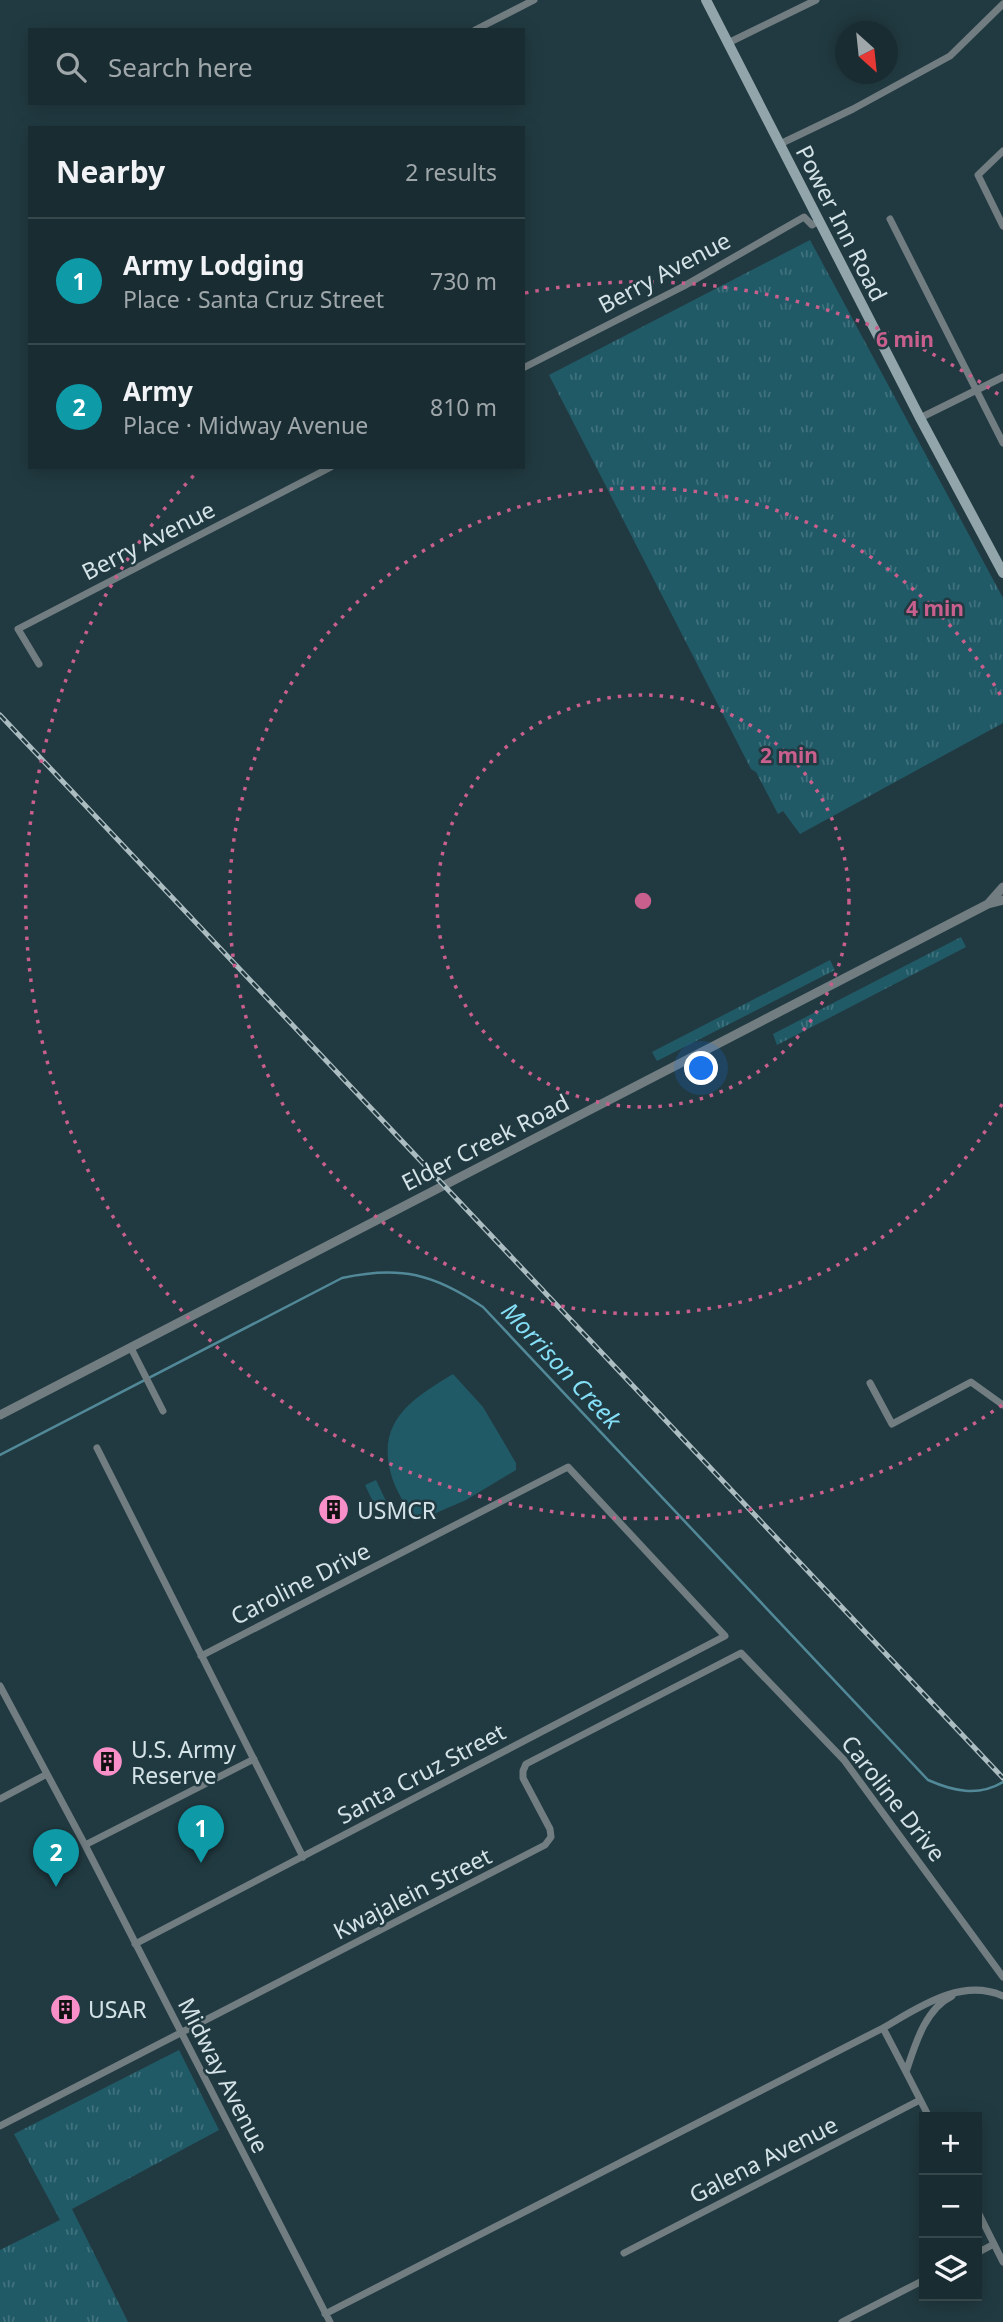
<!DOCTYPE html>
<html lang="en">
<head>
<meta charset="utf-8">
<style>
	:root { --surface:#192c31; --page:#26383d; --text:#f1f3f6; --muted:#9fa7ab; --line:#37484d; --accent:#95b2f1 }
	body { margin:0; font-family:"Noto Sans",sans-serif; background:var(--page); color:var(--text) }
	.controls { position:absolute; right:21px; bottom:21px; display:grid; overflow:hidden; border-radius:0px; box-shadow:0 4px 18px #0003 }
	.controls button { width:63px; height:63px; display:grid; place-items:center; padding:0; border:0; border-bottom:2px solid var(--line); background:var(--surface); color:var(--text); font:35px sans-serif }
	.compass { position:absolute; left:835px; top:21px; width:63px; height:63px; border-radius:50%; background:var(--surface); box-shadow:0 4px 18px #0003; rotate:153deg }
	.you { position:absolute; left:702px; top:1069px; width:24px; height:24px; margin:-18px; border:5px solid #fff; border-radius:50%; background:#1a73e8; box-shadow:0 0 0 10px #1a73e833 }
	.badge { display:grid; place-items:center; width:46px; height:46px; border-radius:50%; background:var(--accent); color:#fff; font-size:23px; font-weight:700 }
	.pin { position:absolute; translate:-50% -58px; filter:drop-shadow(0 2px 4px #0008) }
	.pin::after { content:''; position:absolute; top:37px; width:24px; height:21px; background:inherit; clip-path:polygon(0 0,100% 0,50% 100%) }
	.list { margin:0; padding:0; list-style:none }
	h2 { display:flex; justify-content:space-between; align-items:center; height:91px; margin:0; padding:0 28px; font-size:30px }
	h2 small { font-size:23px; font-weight:400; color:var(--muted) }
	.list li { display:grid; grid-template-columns:46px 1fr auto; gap:21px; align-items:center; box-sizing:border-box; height:126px; padding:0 28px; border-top:2px solid var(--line) }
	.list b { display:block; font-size:26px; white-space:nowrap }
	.list p { margin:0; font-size:23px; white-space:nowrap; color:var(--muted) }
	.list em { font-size:23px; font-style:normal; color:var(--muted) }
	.icon { flex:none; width:38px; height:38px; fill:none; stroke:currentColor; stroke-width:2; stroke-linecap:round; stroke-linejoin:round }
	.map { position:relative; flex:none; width:1003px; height:2322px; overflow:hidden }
	.search { position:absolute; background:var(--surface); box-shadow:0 4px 18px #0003; left:28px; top:28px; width:497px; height:77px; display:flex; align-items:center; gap:18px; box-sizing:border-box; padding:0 24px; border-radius:0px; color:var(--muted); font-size:26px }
	.panel { position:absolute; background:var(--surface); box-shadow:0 4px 18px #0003; left:28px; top:126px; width:497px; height:343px; border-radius:0px }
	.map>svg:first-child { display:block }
	.grass { fill:url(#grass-tufts) }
	.pitch { fill:#215a67 }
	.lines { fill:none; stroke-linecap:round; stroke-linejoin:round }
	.stream { stroke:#528998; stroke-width:2.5 }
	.minor { stroke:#717d81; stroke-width:7 }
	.tertiary { stroke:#717d81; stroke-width:9 }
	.secondary { stroke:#92a5ab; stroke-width:10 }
	.rail-casing { stroke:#acbdc1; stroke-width:5 }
	.rail { stroke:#213a41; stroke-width:2.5; stroke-dasharray:8; stroke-linecap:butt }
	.ring { fill:none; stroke:#c85f8c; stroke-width:3.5; stroke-dasharray:3.5 7 }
	.labels { text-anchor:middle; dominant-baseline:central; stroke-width:5; stroke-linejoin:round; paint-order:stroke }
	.street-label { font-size:23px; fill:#d4e3e7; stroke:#213a41 }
	.poi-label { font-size:23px; fill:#d4e3e7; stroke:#213a41; text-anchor:start }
	.water-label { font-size:24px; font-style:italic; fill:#84def6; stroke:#213a41 }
	.centre { fill:#c85f8c; stroke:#213a41; stroke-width:3.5 }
	.ring-label { font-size:21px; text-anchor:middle; font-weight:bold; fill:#c85f8c; stroke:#213a41; stroke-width:5; stroke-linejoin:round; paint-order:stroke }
</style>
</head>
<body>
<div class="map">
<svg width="1003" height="2322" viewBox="0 0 1003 2322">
	<defs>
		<pattern id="grass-tufts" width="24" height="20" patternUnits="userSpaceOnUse" patternTransform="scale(1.75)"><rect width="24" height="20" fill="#215a67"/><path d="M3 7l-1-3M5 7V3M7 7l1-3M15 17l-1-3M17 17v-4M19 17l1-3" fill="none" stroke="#40727d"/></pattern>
	</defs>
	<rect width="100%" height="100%" fill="#213a41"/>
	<path class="grass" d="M810,240l193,358v125l-203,111 -17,-23 -5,3 -22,-42 -5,-3 -202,-394z
		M961,937l5,10 -189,98 -4,-11z
		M830,960l5,10 -178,91 -5,-9z
		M179,2050l40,80 -147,79 56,113h-128v-72l60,-30 -46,-86z"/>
	<path class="pitch" d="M453,1374l30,33 33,56v7l-50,30 -51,22c-8,-15 -20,-32 -24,-48 -15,-54 23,-76 62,-100z
		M376,1480l10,21 -11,5 -10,-21z"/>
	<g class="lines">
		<path class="stream" d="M0,1455l342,-177c58,-13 92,-4 141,29l445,473c25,11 50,17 75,2"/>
		<path class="minor" d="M475,30l59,-30
			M728,43l88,-43
			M780,144l73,-35 97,-53 53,-52
			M1003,151l-25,24 25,51
			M890,219l113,224
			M523,368l161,-82 120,-69 8,8 7,-4
			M920,418l83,-41
			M39,664l-21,-35 313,-162
			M131,1348l32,63
			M870,1383l22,41 79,-42 32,23
			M97,1448l206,409
			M0,1686l85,159 245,477
			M0,1799l47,-25
			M85,1845l169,-86
			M135,1944l590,-308 -157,-169 -367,189
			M883,2028l23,44
			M929,2117l-23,-45c9,-27 19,-63 46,-76
			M0,2126l545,-281 6,-8 -1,-8 -27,-51v-7l3,-7 215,-111 103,107 159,217
			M977,2210l26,52
			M624,2253l296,-153
			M977,2253l17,-9
			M325,2314l558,-286c35,-20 78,-51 120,-32
			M842,2322l82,-42"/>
		<path class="tertiary" d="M988,904l15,-17
			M0,1415l988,-511 15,-4"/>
		<path class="secondary" d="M706,0l214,418 83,155"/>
		<defs>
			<path id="rail" d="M0,715l1003,1063"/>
		</defs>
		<use href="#rail" class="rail-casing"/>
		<use href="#rail" class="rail"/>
	</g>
	<g class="ring">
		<circle cx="643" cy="901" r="206"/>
		<path d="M1002 1104A413 413 0 1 1 1002 698"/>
		<path d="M1002 1405A619 619 0 0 1 198 471M525 293A619 619 0 0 1 1002 397"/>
	</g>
	<defs>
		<symbol id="building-disc" viewBox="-11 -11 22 22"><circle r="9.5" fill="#f98fc9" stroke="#213a41"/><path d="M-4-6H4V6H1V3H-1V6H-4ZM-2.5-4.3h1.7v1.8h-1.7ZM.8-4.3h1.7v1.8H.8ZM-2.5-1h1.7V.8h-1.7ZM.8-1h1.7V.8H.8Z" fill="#111"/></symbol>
	</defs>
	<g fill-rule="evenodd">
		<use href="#building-disc" x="316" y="1492" width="35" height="35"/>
		<use href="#building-disc" x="90" y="1744" width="35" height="35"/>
		<use href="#building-disc" x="48" y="1992" width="35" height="35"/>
	</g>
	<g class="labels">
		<g class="street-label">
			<text transform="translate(842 223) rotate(63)">Power Inn Road</text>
			<text transform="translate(664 272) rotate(-28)">Berry Avenue</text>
			<text transform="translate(148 540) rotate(-27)">Berry Avenue</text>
			<text transform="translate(485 1142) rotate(-27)">Elder Creek Road</text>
			<text transform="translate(300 1583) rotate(-27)">Caroline Drive</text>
			<text transform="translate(421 1773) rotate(-28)">Santa Cruz Street</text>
			<text transform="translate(894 1798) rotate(52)">Caroline Drive</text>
			<text transform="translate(412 1893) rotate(-27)">Kwajalein Street</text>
			<text transform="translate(224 2075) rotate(63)">Midway Avenue</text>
			<text transform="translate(763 2159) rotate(-27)">Galena Avenue</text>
		</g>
		<g class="poi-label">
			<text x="357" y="1510">USMCR</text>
			<text x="131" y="1749">U.S. Army<tspan x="131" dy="26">Reserve</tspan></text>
			<text x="88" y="2009">USAR</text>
		</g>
		<g class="water-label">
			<text transform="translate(562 1365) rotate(47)">Morrison Creek</text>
		</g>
	</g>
	<circle cx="643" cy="901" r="10" class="centre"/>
	<g class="ring-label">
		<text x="905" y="347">6 min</text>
		<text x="935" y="616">4 min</text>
		<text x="789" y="763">2 min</text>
	</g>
</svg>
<div class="controls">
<button>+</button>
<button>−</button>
<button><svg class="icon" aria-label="layers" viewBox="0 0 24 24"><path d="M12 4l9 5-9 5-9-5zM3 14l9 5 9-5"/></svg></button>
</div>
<svg class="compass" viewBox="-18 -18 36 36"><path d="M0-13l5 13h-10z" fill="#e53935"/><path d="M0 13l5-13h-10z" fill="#9fa7ab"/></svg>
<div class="you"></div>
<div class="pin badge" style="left:201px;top:1863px;background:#0f9aa8">1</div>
<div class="pin badge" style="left:56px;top:1887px;background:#0f9aa8">2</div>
<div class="search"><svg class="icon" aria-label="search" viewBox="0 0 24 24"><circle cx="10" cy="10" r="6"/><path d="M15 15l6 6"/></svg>Search here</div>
<section class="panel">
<h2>Nearby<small>2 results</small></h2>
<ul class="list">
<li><span class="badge" style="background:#0f9aa8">1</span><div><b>Army Lodging</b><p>Place · Santa Cruz Street</p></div><em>730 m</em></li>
<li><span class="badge" style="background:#0f9aa8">2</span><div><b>Army</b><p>Place · Midway Avenue</p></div><em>810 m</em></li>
</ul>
</section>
</div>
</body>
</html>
